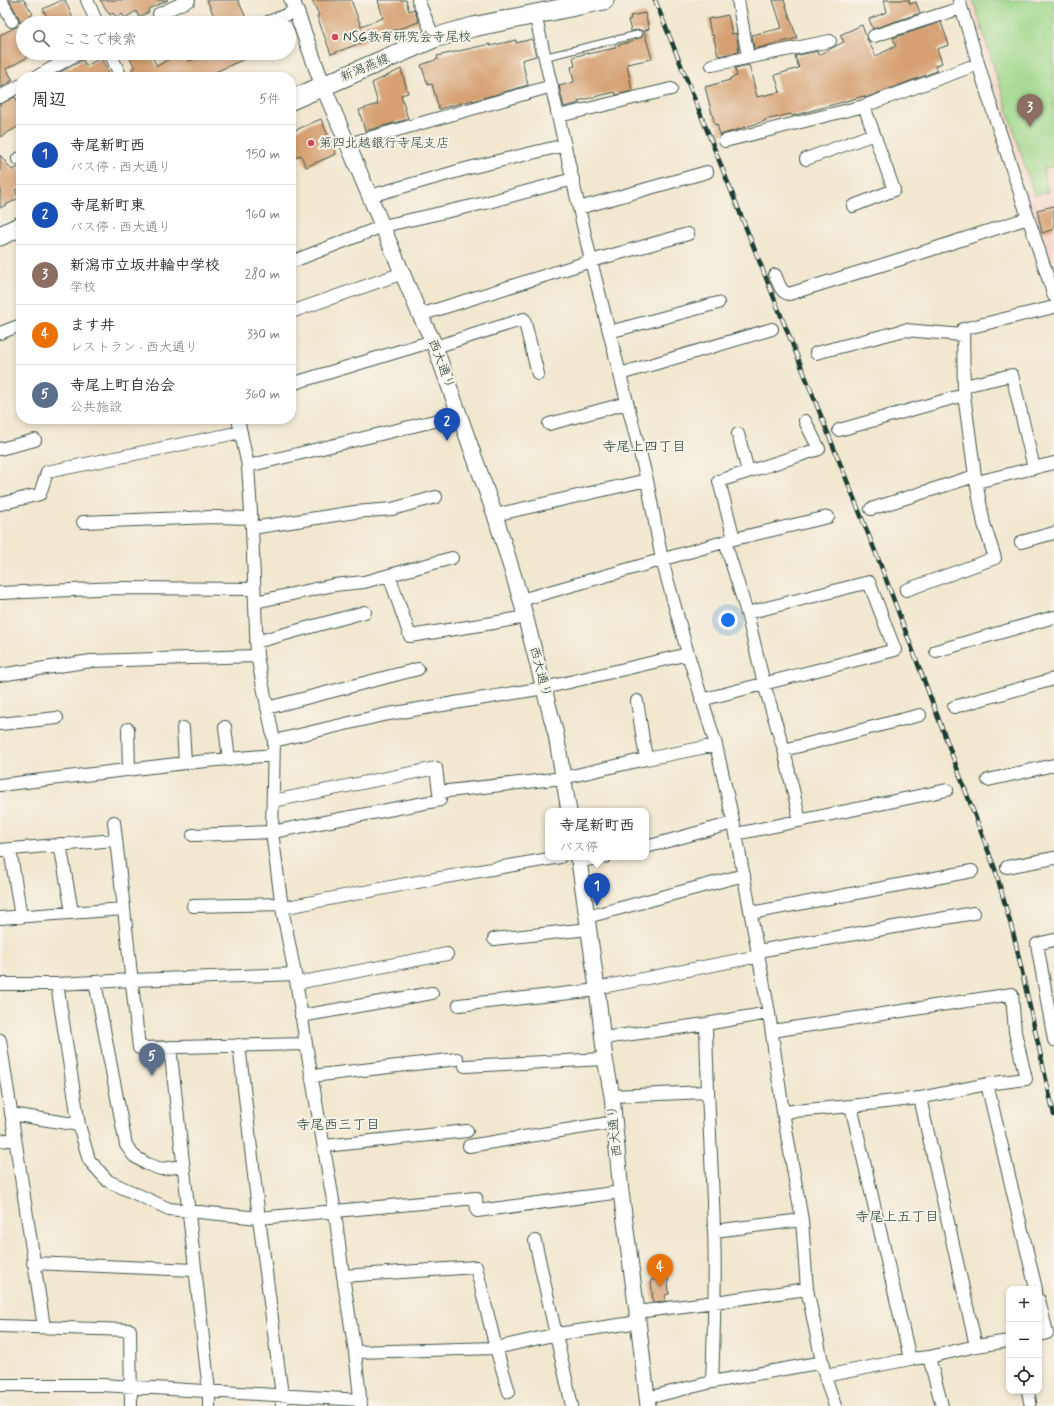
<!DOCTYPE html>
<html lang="ja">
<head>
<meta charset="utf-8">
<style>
	:root { --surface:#fff; --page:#f7f7f7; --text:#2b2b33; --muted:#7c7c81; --line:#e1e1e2; --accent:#b45309 }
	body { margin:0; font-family:Mynerve,"Klee One",sans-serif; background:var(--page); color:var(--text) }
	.controls { position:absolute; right:12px; bottom:12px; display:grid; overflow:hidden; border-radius:8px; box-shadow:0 2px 6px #0003 }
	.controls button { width:36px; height:36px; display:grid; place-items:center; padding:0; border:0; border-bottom:1px solid var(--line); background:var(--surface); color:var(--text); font:20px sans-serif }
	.you { position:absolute; left:728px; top:620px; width:14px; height:14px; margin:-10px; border:3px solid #fff; border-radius:50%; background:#1a73e8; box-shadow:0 0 0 6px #1a73e833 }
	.badge { display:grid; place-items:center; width:26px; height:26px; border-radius:50%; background:var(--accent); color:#fff; font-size:13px; font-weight:700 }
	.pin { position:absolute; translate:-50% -33px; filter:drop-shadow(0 1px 2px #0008) }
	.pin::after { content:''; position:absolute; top:21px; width:14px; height:12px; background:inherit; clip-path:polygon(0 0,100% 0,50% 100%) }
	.popup { position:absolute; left:545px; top:808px; width:104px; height:52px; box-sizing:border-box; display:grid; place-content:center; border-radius:8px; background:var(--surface); filter:drop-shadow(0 1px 3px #0005); font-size:13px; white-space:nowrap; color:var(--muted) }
	.popup b { font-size:15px; color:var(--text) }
	.popup::after { content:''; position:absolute; left:50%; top:100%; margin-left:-8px; border:8px solid transparent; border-top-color:var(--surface) }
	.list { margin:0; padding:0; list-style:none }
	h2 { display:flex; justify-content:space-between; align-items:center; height:52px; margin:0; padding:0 16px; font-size:17px }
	h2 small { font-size:13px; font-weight:400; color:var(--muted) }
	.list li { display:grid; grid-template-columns:26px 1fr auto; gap:12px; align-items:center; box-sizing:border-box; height:60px; padding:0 16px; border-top:1px solid var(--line) }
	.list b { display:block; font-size:15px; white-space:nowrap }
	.list p { margin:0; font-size:13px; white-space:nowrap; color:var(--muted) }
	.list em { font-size:13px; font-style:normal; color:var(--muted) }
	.icon { flex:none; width:22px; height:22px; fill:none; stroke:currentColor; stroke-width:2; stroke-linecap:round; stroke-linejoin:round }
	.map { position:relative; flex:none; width:1054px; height:1406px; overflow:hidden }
	.search { position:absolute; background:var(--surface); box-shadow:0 2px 6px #0003; left:16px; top:16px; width:280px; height:44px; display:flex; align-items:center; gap:10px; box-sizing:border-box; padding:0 14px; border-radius:22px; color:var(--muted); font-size:15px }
	.panel { position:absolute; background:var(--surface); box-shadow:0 2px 6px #0003; left:16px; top:72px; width:280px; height:352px; border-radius:16px }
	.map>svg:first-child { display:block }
	.built { fill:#f7d1c6 }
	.green { fill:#9ed78a; stroke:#5e8a5f }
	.building { fill:#d6a072 }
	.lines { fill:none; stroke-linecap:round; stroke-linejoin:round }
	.service-casing { stroke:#3f564b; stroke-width:8 }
	.minor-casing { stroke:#3f564b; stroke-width:14 }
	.tertiary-casing { stroke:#3f564b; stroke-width:17 }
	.primary-casing { stroke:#3f564b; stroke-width:21 }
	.service { stroke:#fff; stroke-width:6 }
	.minor { stroke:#fff; stroke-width:12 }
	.tertiary { stroke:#fff; stroke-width:15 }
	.primary { stroke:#fff; stroke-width:19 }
	.rail-casing { stroke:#1f3d34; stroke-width:4.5 }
	.rail { stroke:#f7f3e8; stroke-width:3; stroke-dasharray:9; stroke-linecap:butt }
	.poi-dot { fill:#d1495b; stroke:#f7f3e8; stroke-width:1.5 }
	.labels { text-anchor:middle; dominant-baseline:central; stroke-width:4; stroke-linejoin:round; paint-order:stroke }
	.poi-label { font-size:13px; fill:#1f3d34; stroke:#f7f3e8; text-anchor:start }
	.street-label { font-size:13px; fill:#1f3d34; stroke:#f7f3e8 }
	.neighbourhood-label { font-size:14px; fill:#1f3d34; stroke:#f7f3e8 }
</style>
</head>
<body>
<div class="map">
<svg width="1054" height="1406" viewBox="0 0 1054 1406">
	<rect width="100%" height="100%" fill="#f7f3e8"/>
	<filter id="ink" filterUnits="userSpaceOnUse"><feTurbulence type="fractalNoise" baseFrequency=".025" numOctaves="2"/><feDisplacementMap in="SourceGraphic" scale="8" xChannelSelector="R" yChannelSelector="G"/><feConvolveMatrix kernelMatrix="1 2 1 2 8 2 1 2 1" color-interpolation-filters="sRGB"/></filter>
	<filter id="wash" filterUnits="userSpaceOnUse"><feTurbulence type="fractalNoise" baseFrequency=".012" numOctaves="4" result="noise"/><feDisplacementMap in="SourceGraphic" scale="16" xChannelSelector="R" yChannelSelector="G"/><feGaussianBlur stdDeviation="0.9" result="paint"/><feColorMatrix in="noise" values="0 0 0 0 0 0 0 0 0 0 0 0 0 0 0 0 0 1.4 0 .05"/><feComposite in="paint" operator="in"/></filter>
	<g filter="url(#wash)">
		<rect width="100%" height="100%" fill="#f2e7cf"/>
		<path class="built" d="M967,0h87v277l-57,-178 -10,-40z"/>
		<path class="green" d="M973,0h81v166l-11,3 5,23 -14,3z"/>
		<g id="blocks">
			<path class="building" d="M9,0h15l9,14 -13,9 -1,-5z
				M62,0h3l10,23h-25l-7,-14z
				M100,0h68l-20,9 1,3 -10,5 -3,-6 -11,7 -3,-4 -6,3 -3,-4 -3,2z
				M207,0h31l9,20 -8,3h-22z
				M312,0h39l10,26 22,-8 -5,-18h28l3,11 5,-2 5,13 -56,19 1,1 -33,12 -14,-38 2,-1z
				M773,0h11l13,38 -43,11 -2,-14 30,-7z
				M884,0h25l1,4 6,-2 4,11 -47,16 -4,-10 18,-7z
				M645,13l4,16 -5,2 8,28 -25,5 5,27 -16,4 -1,-3 -37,9 1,2 -15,4 -5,-21 15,-4 -3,-15 4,-1 -2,-9 15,-4v1l27,-6v-2l19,-5 -1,-1 9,-3 1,-4 -2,-3 -10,1 -3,-11 3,-1 -1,-3z
				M728,15l4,19 4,-1 3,19 -21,4 -5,-21h-2l-3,-16z
				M941,22l8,23 -12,4 5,14 -7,3 2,5 -72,27 -1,-2 -72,20 -1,-2 -26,6v1l-45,14 -3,-11 -2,1 -10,-38 25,-7v-2l7,-2 -2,-8 14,-3 8,32 23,-5 -5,-17 24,-7 -4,-12 22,-5 1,4 26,-13 -4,-7 22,-10 5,14 9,17 20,-10 -3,-8z
				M18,26l5,9v2l-4,3 4,8v5h3l2,4 -22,12 7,11 -13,8v-53z
				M532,39l4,17 -14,4 6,25 -55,16v-1l-34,9 -7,-25 -4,1 -7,-20 17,-6 -1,-3 53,-12v2l26,-6v3z
				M127,53h23l7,13 23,-13h5l3,8 2,-1v1l20,-8h48l-54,24h-69l-4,-7 4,-2z
				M101,58l10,19h-60l32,-17 3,6z
				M401,69l7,24 -7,2 7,24 -43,12 -6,-21 19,-6 -6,-21z
				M15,97l6,10v18l-21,12v-33z
				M321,119l15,35 -30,13 -5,-12 -10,5v-28z
				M0,155l12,15 9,-4v21l-6,3 4,8 -19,10z
				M1054,206v23l-12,4 -5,-23z
				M668,1278l1,16 -4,1 1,6 -13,1 -2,-22z"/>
		</g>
	</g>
	<g filter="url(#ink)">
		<use href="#blocks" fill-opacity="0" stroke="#3f564b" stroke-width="1"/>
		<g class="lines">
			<defs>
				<path id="service" d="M545,57l94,-23"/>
				<path id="minor" d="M1,0l11,21
					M87,0l10,23
					M418,0l16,38
					M738,0l10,57
					M959,0l29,96 66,200
					M159,14l30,-14
					M535,14l56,247 56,219 15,80 26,94 28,91 20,89 33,179 14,99 19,108 5,69 18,87 10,30
					M266,23l30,-12
					M874,36l87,-28
					M110,53l11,24
					M712,65l118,-24
					M36,77l43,-24
					M0,97l21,-12
					M559,116l112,-27
					M725,141l139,-35 114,-42
					M348,144l204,-58
					M18,159l3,-1
					M806,159l68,-25
					M370,196l99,-28 96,-23
					M853,206l41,-16 -30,-84
					M579,208l128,-36
					M291,262l92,-36 102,-23 88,-24
					M775,275c4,8 5,17 14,19l141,-44 98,-32
					M291,312l112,-39
					M420,315l171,-54 97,-27
					M609,332l109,-29
					M0,333l21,-8
					M435,347l89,-28 14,55
					M816,353l89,-23 58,5
					M620,374l152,-45
					M291,384l142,-43
					M964,386l48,-11 22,93
					M238,419l10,47 4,62 5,128 17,85 -2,91 10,76 13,66 11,70 29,168 8,64 12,76 6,54
					M549,424l78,-21
					M839,430l125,-35
					M738,434l10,37
					M0,449l35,-9
					M248,466l211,-51
					M977,482l77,-19
					M0,504l40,-10 7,-22 194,-40
					M871,509l104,-33
					M495,515l152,-35
					M83,522l130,-5 39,1
					M252,528l103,-16 37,-3 44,-12
					M734,539l-15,-58 100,-32 -14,-28
					M725,542l22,71 17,71 20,66 16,71
					M1021,542l33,-9
					M389,575l21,61 83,-13 32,-6
					M906,590l89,-32 -11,-34 -9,-48 -11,-81 -1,-66 91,-22
					M0,593l120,-5 134,1
					M521,600l213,-61 94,-22
					M255,602l79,-17 30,-3 88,-24
					M256,642l109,-30
					M936,651l118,-34
					M0,675l91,-14 166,-5
					M701,700l194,-50 -26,-68 -122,31
					M637,701l9,58
					M954,707l100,-28
					M267,708l151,-39
					M0,724l57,-6
					M225,727l4,33
					M183,728l2,35
					M128,729l1,41
					M274,741l109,-26 161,-27 144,-34
					M784,750l136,-35
					M988,780l66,-15
					M0,785l185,-22 88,-8
					M439,792l124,-14 83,-19 70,-14
					M114,822l10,87
					M736,834l211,-44
					M193,835l79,-3 168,-32 -4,-32 -163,33
					M60,844l12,68
					M646,847l87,-24
					M10,849l11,68
					M0,850l115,-10
					M579,861l26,-4
					M1007,867l47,-9
					M193,906l89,-2
					M282,908l124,-24 154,-27
					M751,913l221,-42
					M587,917l157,-42
					M0,918l124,-9 15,139 167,-4
					M494,939l95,-10
					M1054,940l-17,4 17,96
					M758,951l216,-38
					M95,982l31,163 8,11 13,8 14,5 22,-3
					M297,983l150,-29
					M0,984h57l75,-4 163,-6
					M57,984l22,141 10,35 19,21 61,28 90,9 217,-20 1,13 144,-19
					M597,988l162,-32
					M459,1005l139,-15
					M301,1016l131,-23
					M706,1024c1,69 6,138 8,206 2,51 0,102 -2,152
					M772,1031l240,-37 3,38 11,47 -39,5
					M603,1038l103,-14 63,-11
					M0,1040l44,287
					M239,1045l20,173 23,177v11
					M170,1047l39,344v15
					M465,1066l140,-7
					M312,1076l145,-17
					M612,1096l95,-4
					M920,1098l56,248
					M851,1106l59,253
					M783,1112l68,-6 69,-8 67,-14 49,205
					M11,1114l68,11
					M0,1141l15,-2
					M324,1146l143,-15
					M469,1146l146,-24
					M714,1231l88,-11
					M535,1241l37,165
					M33,1263l162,7
					M343,1276l133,-9 20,81 13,44
					M1039,1300l8,33 -8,2
					M637,1312l78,-10 92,-13
					M0,1326l130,4 1,76
					M355,1352l141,-4 61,-14 82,-12
					M929,1357l13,49
					M825,1376l85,-17 19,-2 47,-11 33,-5
					M0,1385h101l260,15
					M1028,1391l2,11
					M647,1398l65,-16 111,-20"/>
				<path id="tertiary" d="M292,0l31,86 97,229 13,26 62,174 26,85 35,135 13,76
					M577,857l2,4 18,127 8,71 7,37 9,96 16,120 11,94"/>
				<path id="primary" d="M291,100l143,-62 39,-11 131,-27
					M0,236l21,-10"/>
			</defs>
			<use href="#service" class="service-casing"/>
			<use href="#minor" class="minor-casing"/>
			<use href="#tertiary" class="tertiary-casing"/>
			<use href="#primary" class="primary-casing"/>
			<use href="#service" class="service"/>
			<use href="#minor" class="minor"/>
			<use href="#tertiary" class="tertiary"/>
			<use href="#primary" class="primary"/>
			<defs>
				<path id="rail" d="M655,0l226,566 114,303 19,67 40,179"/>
			</defs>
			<use href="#rail" class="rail-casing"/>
			<use href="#rail" class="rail"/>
		</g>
	</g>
	<g class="poi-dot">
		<circle cx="335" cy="37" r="4"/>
		<circle cx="311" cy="143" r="4"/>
	</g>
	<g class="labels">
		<g class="poi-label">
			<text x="343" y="37">NSG教育研究会寺尾校</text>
			<text x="319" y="143">第四北越銀行寺尾支店</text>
		</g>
		<g class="street-label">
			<text transform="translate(365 68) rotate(-23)">新潟燕線</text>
			<text transform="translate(441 364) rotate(69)">西大通り</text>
			<text transform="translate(540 672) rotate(75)">西大通り</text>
			<text transform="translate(615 1131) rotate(-96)">西大通り</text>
		</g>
		<g class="neighbourhood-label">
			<text x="644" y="447">寺尾上四丁目</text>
			<text x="338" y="1125">寺尾西三丁目</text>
			<text x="897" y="1217">寺尾上五丁目</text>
		</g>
	</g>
</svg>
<div class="controls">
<button>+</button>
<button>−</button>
<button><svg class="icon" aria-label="locate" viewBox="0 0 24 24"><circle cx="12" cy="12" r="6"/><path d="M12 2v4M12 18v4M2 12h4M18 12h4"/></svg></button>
</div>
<div class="you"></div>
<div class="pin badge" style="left:597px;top:906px;background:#1a4fb4">1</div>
<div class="popup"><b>寺尾新町西</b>バス停</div>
<div class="pin badge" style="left:447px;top:441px;background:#1a4fb4">2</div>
<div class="pin badge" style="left:1030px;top:127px;background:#8d6e63">3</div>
<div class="pin badge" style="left:660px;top:1287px;background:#e8710a">4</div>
<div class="pin badge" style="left:152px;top:1076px;background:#5c6f8a">5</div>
<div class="search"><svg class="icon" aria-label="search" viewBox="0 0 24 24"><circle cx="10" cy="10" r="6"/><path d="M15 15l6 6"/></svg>ここで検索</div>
<section class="panel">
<h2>周辺<small>5件</small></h2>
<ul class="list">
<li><span class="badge" style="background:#1a4fb4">1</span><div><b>寺尾新町西</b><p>バス停 · 西大通り</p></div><em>150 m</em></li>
<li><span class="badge" style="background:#1a4fb4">2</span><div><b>寺尾新町東</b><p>バス停 · 西大通り</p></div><em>160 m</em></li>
<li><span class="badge" style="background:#8d6e63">3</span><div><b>新潟市立坂井輪中学校</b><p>学校</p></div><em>280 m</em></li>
<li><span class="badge" style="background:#e8710a">4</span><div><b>ます井</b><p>レストラン · 西大通り</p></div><em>330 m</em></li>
<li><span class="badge" style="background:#5c6f8a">5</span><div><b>寺尾上町自治会</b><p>公共施設</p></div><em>360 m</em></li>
</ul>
</section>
</div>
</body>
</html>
